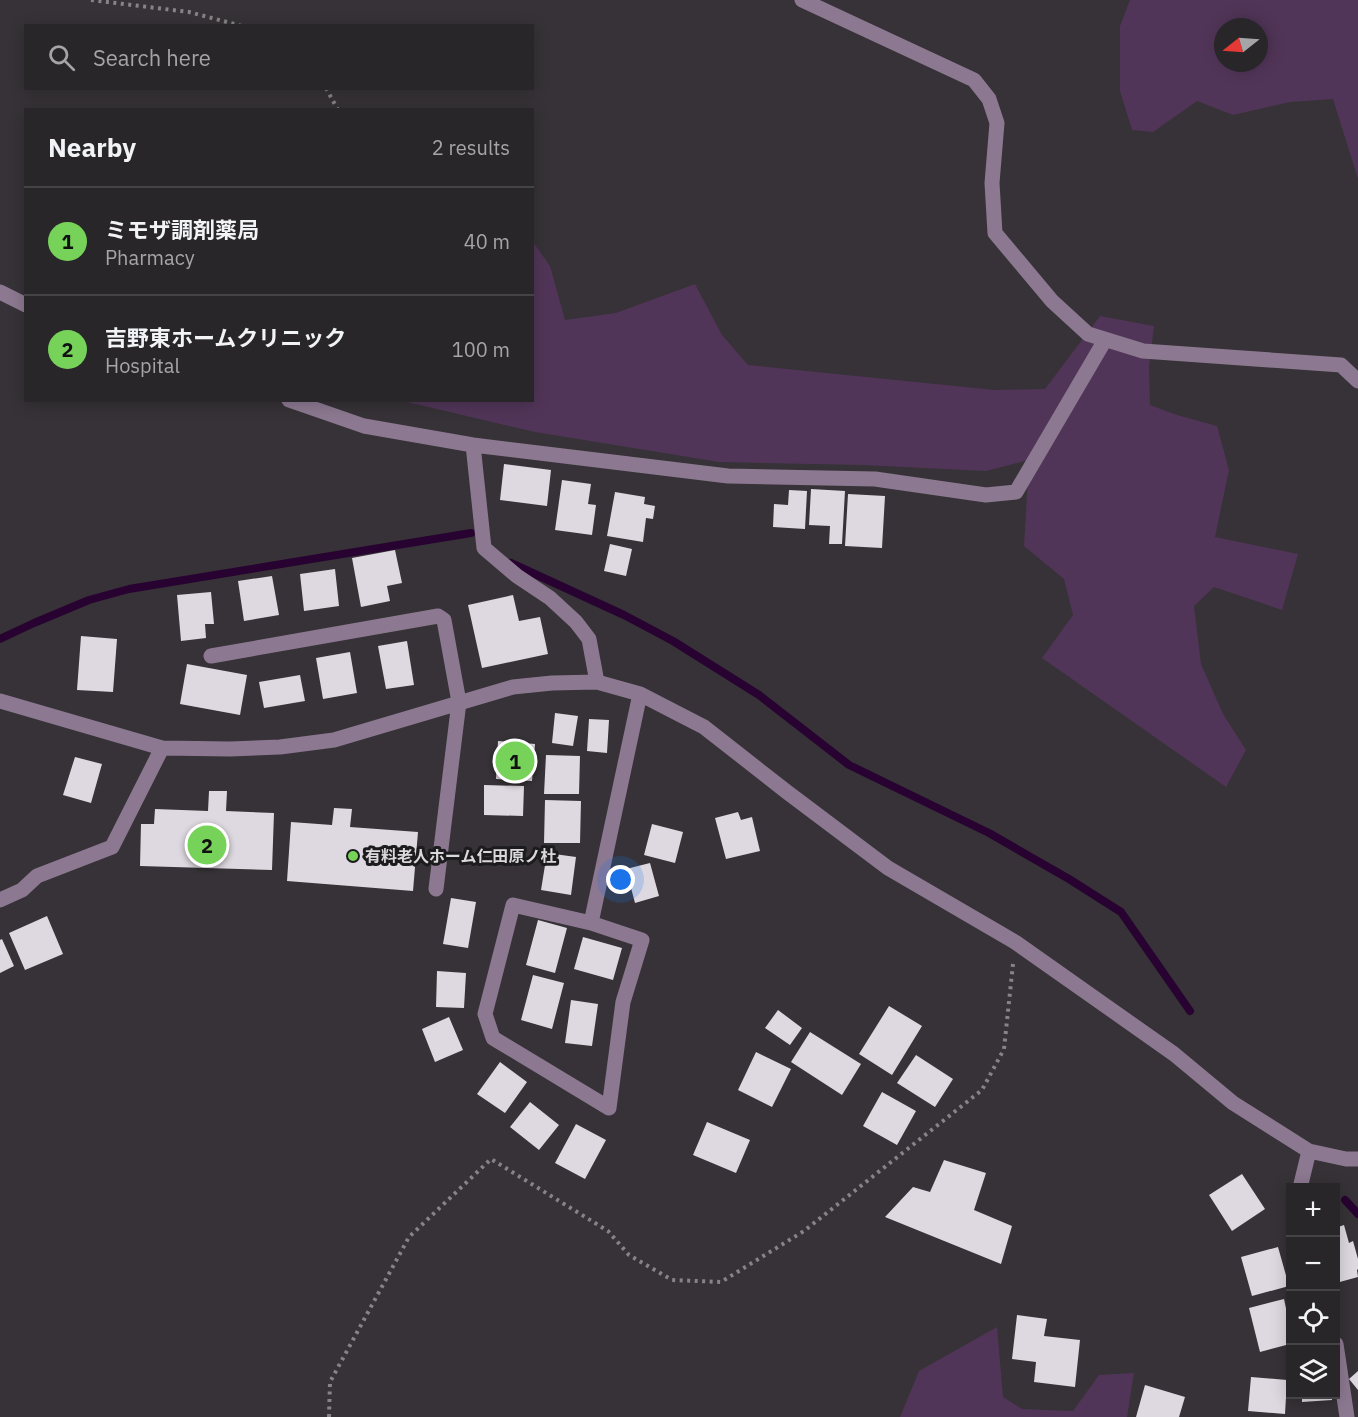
<!DOCTYPE html>
<html lang="en">
<head>
<meta charset="utf-8">
<style>
	:root { --surface:#282629; --page:#343235; --text:#f1f3f6; --muted:#a5a5a8; --line:#444346; --accent:#77d259 }
	body { margin:0; font-family:"IBM Plex Sans","Noto Sans JP",sans-serif; background:var(--page); color:var(--text) }
	.controls { position:absolute; right:18px; bottom:18px; display:grid; overflow:hidden; border-radius:0px; box-shadow:0 3px 15px #0003 }
	.controls button { width:54px; height:54px; display:grid; place-items:center; padding:0; border:0; border-bottom:2px solid var(--line); background:var(--surface); color:var(--text); font:30px sans-serif }
	.compass { position:absolute; left:1214px; top:18px; width:54px; height:54px; border-radius:50%; background:var(--surface); box-shadow:0 3px 15px #0003; rotate:253deg }
	.you { position:absolute; left:621px; top:880px; width:21px; height:21px; margin:-15px; border:4px solid #fff; border-radius:50%; background:#1a73e8; box-shadow:0 0 0 9px #1a73e833 }
	.badge { display:grid; place-items:center; width:39px; height:39px; border-radius:50%; background:var(--accent); color:#111; font-size:20px; font-weight:700 }
	.pin { position:absolute; translate:-50% -50%; border:3px solid #fff; box-shadow:0 2px 6px #0006 }
	.list { margin:0; padding:0; list-style:none }
	h2 { display:flex; justify-content:space-between; align-items:center; height:78px; margin:0; padding:0 24px; font-size:26px }
	h2 small { font-size:20px; font-weight:400; color:var(--muted) }
	.list li { display:grid; grid-template-columns:39px 1fr auto; gap:18px; align-items:center; box-sizing:border-box; height:108px; padding:0 24px; border-top:2px solid var(--line) }
	.list b { display:block; font-size:22px; white-space:nowrap }
	.list p { margin:0; font-size:20px; white-space:nowrap; color:var(--muted) }
	.list em { font-size:20px; font-style:normal; color:var(--muted) }
	.icon { flex:none; width:33px; height:33px; fill:none; stroke:currentColor; stroke-width:2; stroke-linecap:round; stroke-linejoin:round }
	.map { position:relative; flex:none; width:1358px; height:1417px; overflow:hidden }
	.search { position:absolute; background:var(--surface); box-shadow:0 3px 15px #0003; left:24px; top:24px; width:510px; height:66px; display:flex; align-items:center; gap:15px; box-sizing:border-box; padding:0 21px; border-radius:0px; color:var(--muted); font-size:22px }
	.panel { position:absolute; background:var(--surface); box-shadow:0 3px 15px #0003; left:24px; top:108px; width:510px; height:294px; border-radius:0px }
	.map>svg:first-child { display:block }
	.green { fill:#513558; fill-rule:evenodd }
	.lines { fill:none; stroke-linecap:round; stroke-linejoin:round }
	.stream { stroke:#280331; stroke-width:8 }
	.building { fill:#ded9e0 }
	.path { stroke:#878488; stroke-width:4; stroke-dasharray:3 4.5; stroke-linecap:butt }
	.minor { stroke:#8c7991; stroke-width:15 }
	.poi-dot { fill:#77d259; stroke:#1c1b1d; stroke-width:2 }
	.labels { text-anchor:middle; dominant-baseline:central; stroke-width:6; stroke-linejoin:round; paint-order:stroke }
	.poi-label { font-size:16px; font-weight:bold; fill:#dad8db; stroke:#1c1b1d; text-anchor:start }
</style>
</head>
<body>
<div class="map">
<svg width="1358" height="1417" viewBox="0 0 1358 1417">
	<rect width="100%" height="100%" fill="#363237"/>
	<path class="green" d="M1130,0h228v179l-25,-80 -43,3 -57,13 -36,-14 -44,31 -21,-2 -12,-39v-65zM1223,27h36v36h-36z
		M533,242l17,24 15,54 51,-7 79,-29 27,51 26,30 247,25 50,-1 55,-73 54,10 -5,41 1,38 27,10 40,11 12,44 -14,67 83,17 -16,56 -68,-23 -20,19 7,58 22,50 23,36 -20,37 -184,-129 31,-43 -9,-36 -40,-33 5,-86 -43,11 -122,-6 -145,-3 -184,-30 -132,-31 129,-1z
		M997,1327l6,70 19,12 51,2 26,-36 35,-2 -7,44h-227l19,-46z"/>
	<g class="lines">
		<path class="stream" d="M511,563l113,52 49,26 86,54 90,70 140,68 80,46 52,33 69,99
			M0,639l34,-16 55,-23 40,-11 342,-56
			M1345,1200l13,14"/>
	</g>
	<path class="building" d="M504,464l47,6 -4,36 -47,-6z
		M562,480l29,4 -3,20 8,1 -4,30 -37,-5z
		M811,489l34,2 -3,53h-13l1,-18 -21,-1z
		M789,490l18,1 -2,38 -32,-2 1,-23 14,1z
		M615,492l30,5 -1,7 11,2 -2,13 -7,-1 -3,24 -36,-6z
		M848,494l37,2 -3,52 -37,-2z
		M610,544l22,5 -6,27 -22,-5z
		M395,550l7,33 -15,3 3,15 -29,6 -9,-49z
		M335,569l4,37 -35,5 -4,-37z
		M272,576l7,39 -35,6 -6,-40z
		M211,592l3,32h-9l1,14 -25,3 -4,-46z
		M513,595l6,26 21,-4 8,37 -66,14 -14,-63z
		M81,636l36,3 -4,53 -36,-2z
		M407,641l7,44 -28,4 -8,-43z
		M350,652l7,41 -34,6 -7,-41z
		M187,664l60,11 -7,40 -60,-11z
		M300,675l5,26 -41,7 -5,-26z
		M555,713l23,3 -5,30 -21,-3z
		M589,719l20,1 -2,33 -20,-2z
		M498,741l37,3 -3,37 -36,-2z
		M546,755l34,1 -1,38h-35z
		M75,757l27,7 -11,39 -28,-8z
		M484,785l40,1 -1,30 -39,-1z
		M209,791h18l-1,20 48,2 -2,57 -132,-4 1,-42h13l1,-15 53,2z
		M545,800l36,1 -1,42h-36z
		M334,808l18,1 -2,18 68,5 -5,59 -126,-10 4,-59 41,3z
		M738,812l3,8 11,-3 8,34 -34,8 -11,-41z
		M652,824l31,8 -8,31 -31,-8z
		M547,853l29,4 -5,38 -30,-5z
		M650,863l9,33 -24,7 -9,-34z
		M451,898l25,4 -8,46 -25,-4z
		M47,916l16,38 -38,16 -16,-37z
		M538,920l29,8 -12,45 -29,-8z
		M583,937l39,11 -9,32 -39,-11z
		M2,939l12,27 -14,7v-33z
		M437,971l29,2 -2,35 -28,-1z
		M533,975l31,8 -12,46 -31,-9z
		M571,1000l27,4 -6,42 -27,-3z
		M889,1006l33,20 -30,49 -33,-21z
		M778,1010l24,18 -12,17 -25,-17z
		M449,1017l14,33 -28,12 -13,-33z
		M810,1032l51,32 -19,31 -51,-33z
		M756,1052l35,17 -19,38 -34,-17z
		M916,1055l37,24 -18,28 -38,-24z
		M500,1062l27,20 -22,31 -28,-19z
		M882,1092l34,19 -19,34 -34,-19z
		M530,1102l29,23 -20,25 -29,-23z
		M707,1122l43,18 -14,33 -43,-18z
		M576,1124l30,16 -21,39 -30,-16z
		M944,1160l42,13 -12,37 38,16 -11,38 -116,-47 28,-30 17,5z
		M1242,1174l23,35 -33,22 -23,-36z
		M1336,1222l2,5 6,-2 5,18 4,-2 5,18v10l-1,1 1,7 -22,6z
		M1278,1247l11,39 -37,10 -11,-39z
		M1284,1299l6,28v17l-30,8 -11,-44z
		M1017,1315l30,4 -3,17 36,4 -5,47 -41,-5 2,-20 -24,-3z
		M1358,1371v19l-9,-11z
		M1251,1377l36,3 -2,34 -37,-3z
		M1145,1385l40,12 -6,20h-43z
		M1302,1394h30v6l-30,2z"/>
	<g class="lines">
		<path class="path" d="M91,0l98,12 53,14
			M326,88l12,22
			M329,1417l1,-35 79,-145 82,-78 117,72 21,24 43,25 49,2 83,-51 178,-141 22,-41 9,-85"/>
		<path class="minor" d="M802,0l172,80 15,19 8,24 -5,60 3,50 57,68 36,33 55,17 198,14 17,16
			M0,292l26,13
			M289,400l75,26 109,19 255,31 147,3 111,16 30,-3 89,-152
			M473,445l11,103 33,28 33,22 26,24 13,17 8,43
			M211,656l227,-40 6,4 15,82 -23,187
			M0,701l162,47 68,1 50,-2 54,-7 179,-53 39,-4 45,-1 43,12 64,33 83,65 101,76 127,74 159,112 59,49 76,48 37,8h12
			M0,900l22,-10 15,-14 75,-29 50,-99
			M591,923l-78,-18 -28,109 8,24 116,70 14,-106 19,-62 -51,-17 49,-229
			M1300,1188l9,-37
			M1336,1344l11,73"/>
	</g>
	<circle class="poi-dot" cx="353" cy="856" r="6"/>
	<g class="labels">
		<g class="poi-label">
			<text x="365" y="856">有料老人ホーム仁田原ノ杜</text>
		</g>
	</g>
</svg>
<div class="controls">
<button>+</button>
<button>−</button>
<button><svg class="icon" aria-label="locate" viewBox="0 0 24 24"><circle cx="12" cy="12" r="6"/><path d="M12 2v4M12 18v4M2 12h4M18 12h4"/></svg></button>
<button><svg class="icon" aria-label="layers" viewBox="0 0 24 24"><path d="M12 4l9 5-9 5-9-5zM3 14l9 5 9-5"/></svg></button>
</div>
<svg class="compass" viewBox="-18 -18 36 36"><path d="M0-13l5 13h-10z" fill="#e53935"/><path d="M0 13l5-13h-10z" fill="#a5a5a8"/></svg>
<div class="you"></div>
<div class="pin badge" style="left:515px;top:761px">1</div>
<div class="pin badge" style="left:207px;top:845px">2</div>
<div class="search"><svg class="icon" aria-label="search" viewBox="0 0 24 24"><circle cx="10" cy="10" r="6"/><path d="M15 15l6 6"/></svg>Search here</div>
<section class="panel">
<h2>Nearby<small>2 results</small></h2>
<ul class="list">
<li><span class="badge">1</span><div><b>ミモザ調剤薬局</b><p>Pharmacy</p></div><em>40 m</em></li>
<li><span class="badge">2</span><div><b>吉野東ホームクリニック</b><p>Hospital</p></div><em>100 m</em></li>
</ul>
</section>
</div>
</body>
</html>
